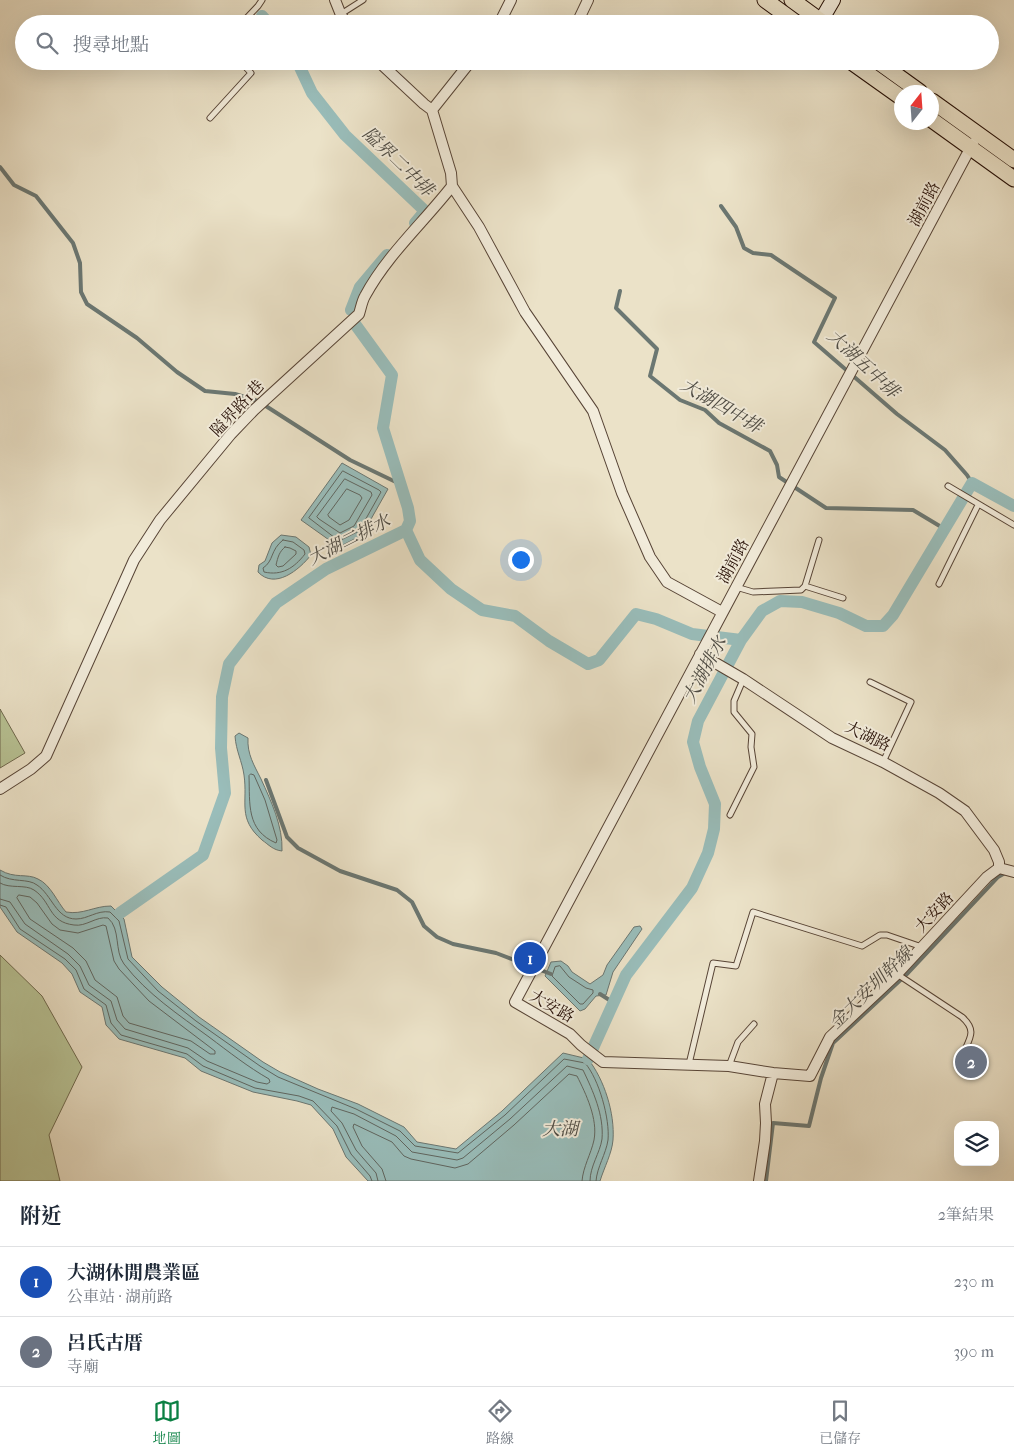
<!DOCTYPE html>
<html lang="zh-TW">
<head>
<meta charset="utf-8">
<style>
	:root { --surface:#fff; --page:#f2f2f3; --text:#1f2937; --muted:#747a83; --line:#e0e1e3; --accent:#0b8043 }
	body { margin:0; font-family:"IM FELL French Canon","Noto Serif TC",serif; background:var(--page); color:var(--text) }
	.controls { position:absolute; right:15px; bottom:15px; display:grid; overflow:hidden; border-radius:10px; box-shadow:0 5px 20px #0002 }
	.controls button { width:45px; height:45px; display:grid; place-items:center; padding:0; border:0; border-bottom:1px solid var(--line); background:var(--surface); color:var(--text); font:25px sans-serif }
	.compass { position:absolute; left:894px; top:85px; width:45px; height:45px; border-radius:50%; background:var(--surface); box-shadow:0 5px 20px #0002; rotate:17deg }
	.you { position:absolute; left:520px; top:559px; width:18px; height:18px; margin:-12px; border:4px solid #fff; border-radius:50%; background:#1a73e8; box-shadow:0 0 0 8px #1a73e833 }
	.badge { display:grid; place-items:center; width:32px; height:32px; border-radius:50%; background:var(--accent); color:#fff; font-size:16px; font-weight:700 }
	.pin { position:absolute; translate:-50% -50%; border:2px solid #fff; box-shadow:0 1px 5px #0006 }
	.list { margin:0; padding:0; list-style:none }
	h2 { display:flex; justify-content:space-between; align-items:center; height:65px; margin:0; padding:0 20px; font-size:21px }
	h2 small { font-size:16px; font-weight:400; color:var(--muted) }
	.list li { display:grid; grid-template-columns:32px 1fr auto; gap:15px; align-items:center; box-sizing:border-box; height:70px; padding:0 20px; border-top:1px solid var(--line) }
	.list b { display:block; font-size:19px; white-space:nowrap }
	.list p { margin:0; font-size:16px; white-space:nowrap; color:var(--muted) }
	.list em { font-size:16px; font-style:normal; color:var(--muted) }
	.icon { flex:none; width:28px; height:28px; fill:none; stroke:currentColor; stroke-width:2; stroke-linecap:round; stroke-linejoin:round }
	.map { position:relative; flex:none; width:1014px; height:1181px; overflow:hidden }
	.search { position:absolute; background:var(--surface); box-shadow:0 5px 20px #0002; left:15px; right:15px; top:15px; height:55px; display:flex; align-items:center; gap:12px; box-sizing:border-box; padding:0 18px; border-radius:28px; color:var(--muted); font-size:19px }
	.sheet { height:205px; background:var(--surface) }
	nav { display:flex; justify-content:space-around; align-items:center; box-sizing:border-box; height:70px; border-top:1px solid var(--line); background:var(--surface); font-size:14px; color:var(--muted) }
	nav a { display:grid; justify-items:center; gap:2px }
	nav .on { color:var(--accent) }
	.map>svg:first-child { display:block }
	.green { fill:#b8c395; stroke:#6f694e }
	.water { fill:#99bdba; stroke:#6b7772 }
	.lines { fill:none; stroke-linecap:round; stroke-linejoin:round }
	.shore { stroke:#606660; stroke-width:1 }
	.stream { stroke:#6b7772; stroke-width:4 }
	.canal { stroke:#99bdba; stroke-width:12 }
	.lane-casing { stroke:#574436; stroke-width:7 }
	.street-casing { stroke:#574436; stroke-width:12 }
	.secondary-casing { stroke:#260f06; stroke-width:16 }
	.primary-casing { stroke:#260f06; stroke-width:17 }
	.lane { stroke:#f2ecdb; stroke-width:5 }
	.street { stroke:#f2ecdb; stroke-width:10 }
	.secondary { stroke:#f2ecdb; stroke-width:14 }
	.primary { stroke:#ebe2c8; stroke-width:15 }
	.labels { text-anchor:middle; dominant-baseline:central; stroke-width:4; stroke-linejoin:round; paint-order:stroke }
	.street-label { font-size:16px; fill:#260f06; stroke:#f2ecdb }
	.water-label { font-size:18px; font-style:italic; fill:#4e4c45; stroke:#f2ecdb }
</style>
</head>
<body>
<div class="map">
<svg width="1014" height="1181" viewBox="0 0 1014 1181">
	<rect width="100%" height="100%" fill="#ebe2c8"/>
	<filter id="stains"><feTurbulence type="fractalNoise" baseFrequency=".004" numOctaves="4"/><feColorMatrix values="0 0 0 0 .2 0 0 0 0 .09 0 0 0 0 .02 0 0 0 .5 -.17"/></filter>
	<radialGradient id="worn" r=".72"><stop offset=".6" stop-color="#630" stop-opacity="0"/><stop offset="1" stop-color="#630" stop-opacity=".3"/></radialGradient>
	<path class="green" d="M0,709l25,44 -25,15z
		M0,955l42,41 40,71 -33,68 11,46h-60z"/>
	<path class="water" d="M342,463l46,26 -26,46 -23,12 -38,-27z
		M281,535l15,2 13,10 2,8c-12,15 -36,35 -53,17l1,-7 6,-4 7,-18z
		M239,733l9,5c-1,16 6,27 13,41 10,22 22,47 21,72 -9,-1 -13,-6 -20,-11 -25,-22 -14,-37 -18,-65 -2,-14 -8,-24 -9,-39z
		M0,870c15,9 27,3 38,9 13,6 19,23 28,33 17,3 28,-6 45,-6l13,13 8,38 30,30 37,30 64,45 17,10 38,17 40,15 46,23 13,15 39,7 46,-38 61,-58 25,6c16,20 27,54 25,81 -1,13 -9,28 -13,41h-232l-22,-24 -13,-28 -22,-24 -14,-4 -44,-9 -52,-21 -16,-13 -66,-19 -13,-14 -4,-18 -22,-15 -8,-18 -10,-11 -45,-31 -17,-25z
		M640,926l2,3 -29,43 -7,23 -10,1 -11,13 -5,2 -35,-35 6,-14 10,-1 7,5 4,6 18,12 13,-9 4,-10 27,-38z"/>
	<g class="lines">
		<path class="shore" d="M343,471l36,19 2,2 -22,39 -20,10 -30,-23z
			M345,479l26,13 1,3 -18,31 -14,7 -21,-14 -2,-2z
			M347,489l13,6 2,3 -13,22 -9,5 -11,-8 -1,-2z
			M283,540l10,2 11,8 1,4c-11,14 -23,22 -41,18l-1,-4c11,-7 7,-18 20,-28z
			M285,547l5,1 6,3v3l-13,12 -5,1 -2,-2c2,-8 3,-13 9,-18z
			M251,774l3,1 11,25 12,40 -1,3c-30,-13 -26,-39 -27,-67z
			M0,875c12,8 28,3 37,10 15,10 19,34 39,34 12,0 21,-9 34,-7l9,9 9,38 30,32 38,30 64,45 18,11 78,32 44,22 15,15 43,7 47,-38 59,-56 21,4c14,16 25,56 23,77 -2,14 -11,27 -12,41
			M0,883c10,6 25,1 34,7 18,12 14,32 40,35 12,2 22,-9 34,-7 13,11 6,33 16,46 23,30 55,51 85,73 20,15 39,30 60,42l1,3 -3,2 -10,-2 -50,-21 -19,-13 -63,-19 -8,-9 -6,-19 -22,-16 -9,-19 -12,-12 -43,-30 -15,-22 -10,-3
			M19,895l11,2 7,6 15,21 8,6 18,3 25,-8 3,1 8,35 5,8 30,32 66,50v3h-5l-19,-13 -62,-18 -6,-7 -6,-19 -22,-17 -9,-19 -13,-13 -43,-29 -13,-21z
			M0,905l6,2 14,22 45,30 11,11 8,19 22,16 5,18 10,12 66,19 16,12 52,22 44,8 14,5 24,25 14,28 19,22 2,5
			M560,966l9,11 17,11 7,2v3l-10,11h-3l-28,-28 3,-9z
			M378,1181l-2,-8 -20,-23 -14,-27 -11,-12 1,-4 22,7 42,22 16,16 45,8 6,-2 47,-39 57,-53 16,4c10,21 21,45 19,69 -2,14 -12,27 -12,42
			M386,1181l-4,-12 -20,-23 -9,-19 1,-3 38,18 12,14 7,3 44,9 13,-4 46,-39 55,-51 8,2c9,18 21,43 17,64 -3,14 -11,27 -12,41"/>
		<path class="stream" d="M0,167l14,18 22,11 37,47 7,20 1,29 6,12 50,34 40,34 28,19 30,3 23,7 92,59 50,24
			M721,206l15,21 8,21 9,5 18,2 64,43 -21,44 83,72 48,36 22,25 5,8
			M620,291l-4,17 41,41 -7,27 30,24 25,10 14,13 51,28 7,14 2,12 47,31 87,2 30,18
			M266,780l21,57 11,11 42,23 57,19 15,12 12,24 13,11 16,7 43,9 55,21
			M600,994l14,9
			M766,1181l7,-58 36,3 12,-48 12,-35 75,-70 90,-96 7,-4"/>
		<path class="canal" d="M262,16l7,8
			M297,61l15,32 33,42 80,76 -10,12
			M351,310l9,-23 27,-32
			M355,324l37,51 -9,53 25,80 2,13 -4,9
			M406,530l14,30 31,29 31,21 33,6 34,25 39,23 11,-4 37,-46 20,5 36,15 49,6
			M120,913l83,-58 22,-62 -4,-45 1,-51 7,-33 47,-61 50,-34 80,-39
			M588,1059l38,-84 66,-87 16,-35 6,-24 1,-25 -15,-37 -7,-25 5,-21 43,-81 21,-29 18,-10 22,1 37,11 27,13h17l10,-11 79,-132 42,23"/>
		<defs>
			<path id="lane" d="M341,14l22,-14
				M241,24l17,-18 4,-6
				M210,118l41,-45 -11,-12
				M948,486l66,39
				M939,584l39,-79
				M805,586l38,12
				M736,587l17,5 48,-2 4,-4 14,-46
				M870,682l41,20 -28,60
				M730,815l24,-48 -3,-20 1,-13 -18,-22v-11l9,-21
				M897,974l65,43c16,14 7,22 0,39
				M689,1064l24,-101 23,3 17,-54 109,34 18,-11h7l35,12
				M729,1066l9,-24 16,-18"/>
			<path id="street" d="M335,0l6,15 6,9
				M578,21l10,-21
				M499,24l12,-24
				M378,61l46,43 8,6
				M973,143l-458,859 55,32 11,11 22,17 126,4 44,7 37,3 20,-39 67,-63 90,-97 12,-9
				M452,186l27,41 46,85 68,99 29,82 28,64 17,25 55,30
				M700,654l43,25 89,59 51,24 56,31 26,18 29,39 5,12v6
				M0,789l31,-20 15,-13 88,-196 26,-40 71,-86 23,-24 105,-96c2,-6 3,-13 6,-18 22,-41 59,-74 87,-110l-1,-13 -19,-63 39,-49
				M999,868l15,4
				M759,1181l6,-40 1,-18 -1,-19 8,-31"/>
			<path id="secondary" d="M819,24l14,-24"/>
			<path id="primary" d="M765,0l33,24
				M792,0l33,24
				M850,61l52,37
				M877,61l43,31
				M932,101l82,59
				M932,120l82,59"/>
		</defs>
		<use href="#lane" class="lane-casing"/>
		<use href="#street" class="street-casing"/>
		<use href="#secondary" class="secondary-casing"/>
		<use href="#primary" class="primary-casing"/>
		<use href="#lane" class="lane"/>
		<use href="#street" class="street"/>
		<use href="#secondary" class="secondary"/>
		<use href="#primary" class="primary"/>
	</g>
	<g class="labels">
		<g class="street-label">
			<text transform="translate(924 204) rotate(-62)">湖前路</text>
			<text transform="translate(237 408) rotate(-47)">隘界路1巷</text>
			<text transform="translate(733 561) rotate(-62)">湖前路</text>
			<text transform="translate(868 736) rotate(26)">大湖路</text>
			<text transform="translate(934 912) rotate(-47)">大安路</text>
			<text transform="translate(552 1006) rotate(30)">大安路</text>
		</g>
		<g class="water-label">
			<text transform="translate(398 162) rotate(44)">隘界二中排</text>
			<text transform="translate(863 364) rotate(43)">大湖五中排</text>
			<text transform="translate(721 406) rotate(30)">大湖四中排</text>
			<text transform="translate(349 540) rotate(-27)">大湖二排水</text>
			<text transform="translate(705 670) rotate(-62)">大湖排水</text>
			<text transform="translate(871 988) rotate(-44)">金大安圳幹線</text>
			<text x="560" y="1129">大湖</text>
		</g>
	</g>
	<rect width="100%" height="100%" filter="url(#stains)"/>
	<rect width="100%" height="100%" fill="url(#worn)"/>
</svg>
<div class="controls">
<button><svg class="icon" aria-label="layers" viewBox="0 0 24 24"><path d="M12 4l9 5-9 5-9-5zM3 14l9 5 9-5"/></svg></button>
</div>
<svg class="compass" viewBox="-18 -18 36 36"><path d="M0-13l5 13h-10z" fill="#e53935"/><path d="M0 13l5-13h-10z" fill="#747a83"/></svg>
<div class="you"></div>
<div class="pin badge" style="left:530px;top:958px;background:#1a4fb4">1</div>
<div class="pin badge" style="left:971px;top:1062px;background:#6b7280">2</div>
<div class="search"><svg class="icon" aria-label="search" viewBox="0 0 24 24"><circle cx="10" cy="10" r="6"/><path d="M15 15l6 6"/></svg>搜尋地點</div>
</div>
<section class="sheet">
<h2>附近<small>2筆結果</small></h2>
<ul class="list">
<li><span class="badge" style="background:#1a4fb4">1</span><div><b>大湖休閒農業區</b><p>公車站 · 湖前路</p></div><em>230 m</em></li>
<li><span class="badge" style="background:#6b7280">2</span><div><b>呂氏古厝</b><p>寺廟</p></div><em>390 m</em></li>
</ul>
</section>
<nav>
<a class="on"><svg class="icon" aria-label="map" viewBox="0 0 24 24"><path d="M3 6l6-2 6 2 6-2v14l-6 2-6-2-6 2zM9 4v14M15 6v14"/></svg>地圖</a>
<a><svg class="icon" aria-label="directions" viewBox="0 0 24 24"><path d="M12 3l9 9-9 9-9-9zM9 14v-3h6M13 9l2 2-2 2"/></svg>路線</a>
<a><svg class="icon" aria-label="saved" viewBox="0 0 24 24"><path d="M7 4h10v16l-5-4-5 4z"/></svg>已儲存</a>
</nav>
</body>
</html>
